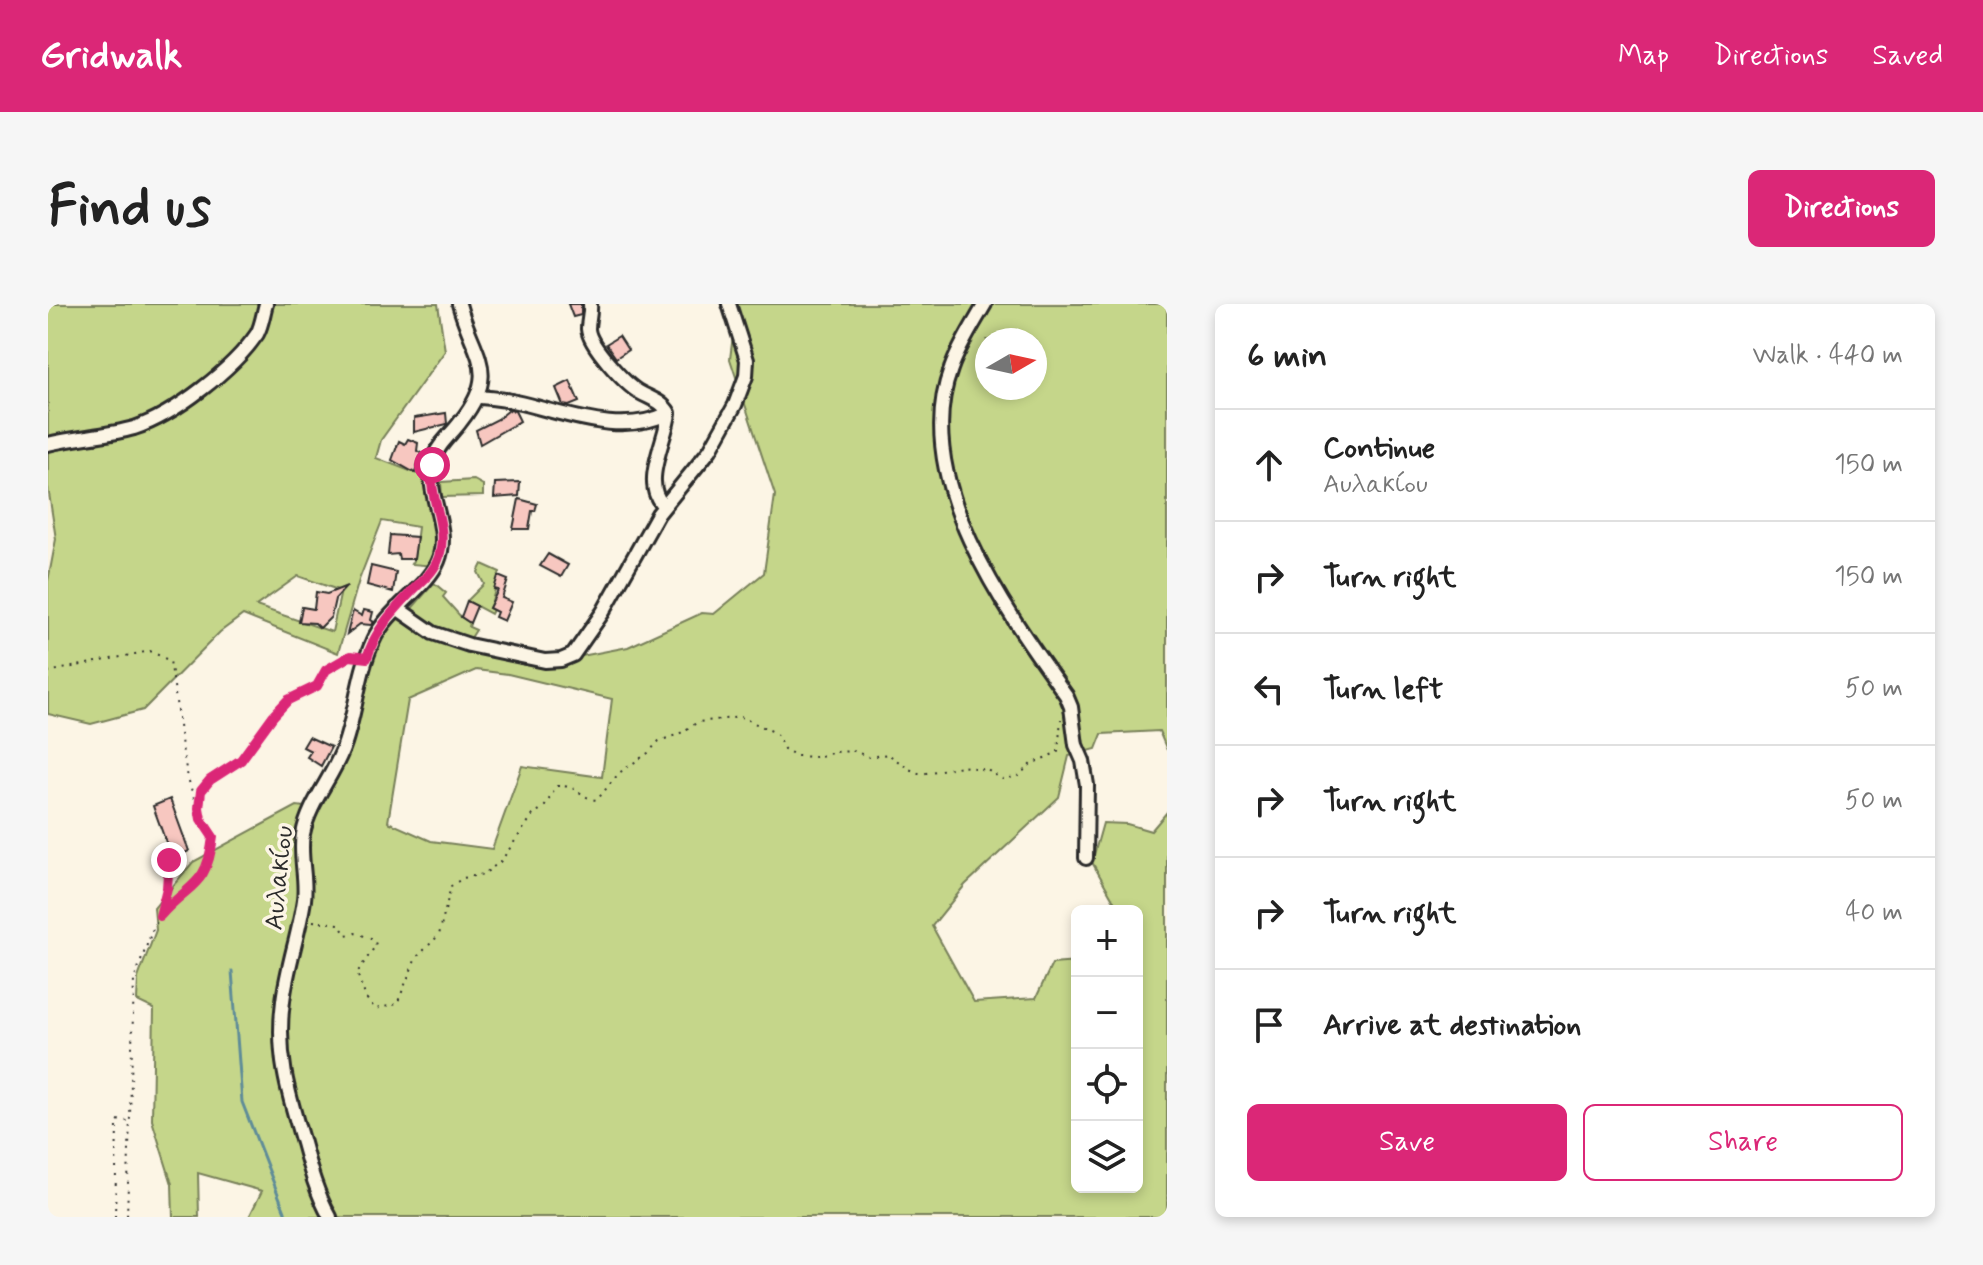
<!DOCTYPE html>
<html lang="en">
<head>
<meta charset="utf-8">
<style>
	:root { --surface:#fff; --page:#f6f6f6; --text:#222; --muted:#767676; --line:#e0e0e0; --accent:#db2777 }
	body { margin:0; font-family:Mynerve,sans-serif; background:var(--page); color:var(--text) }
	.controls { position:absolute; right:24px; bottom:24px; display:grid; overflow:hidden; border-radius:12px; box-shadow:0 4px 12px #0003 }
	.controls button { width:72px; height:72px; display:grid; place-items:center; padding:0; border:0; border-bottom:2px solid var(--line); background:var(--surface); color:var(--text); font:40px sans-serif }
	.compass { position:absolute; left:927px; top:24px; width:72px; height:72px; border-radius:50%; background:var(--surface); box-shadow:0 4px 12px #0003; rotate:81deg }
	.stop { position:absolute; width:24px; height:24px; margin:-18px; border:6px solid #db2777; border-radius:50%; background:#fff }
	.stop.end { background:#db2777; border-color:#fff; box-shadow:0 2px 8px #0008 }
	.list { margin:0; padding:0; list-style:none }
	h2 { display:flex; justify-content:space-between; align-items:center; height:104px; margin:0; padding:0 32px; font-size:34px }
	h2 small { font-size:26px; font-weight:400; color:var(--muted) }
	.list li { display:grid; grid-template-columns:52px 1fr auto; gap:24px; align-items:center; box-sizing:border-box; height:112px; padding:0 32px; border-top:2px solid var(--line) }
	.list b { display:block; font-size:30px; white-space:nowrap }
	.list p { margin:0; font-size:26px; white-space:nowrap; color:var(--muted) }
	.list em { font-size:26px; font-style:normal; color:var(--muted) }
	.actions { display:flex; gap:16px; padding:24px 32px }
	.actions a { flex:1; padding:18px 0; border:2px solid var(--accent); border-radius:12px; text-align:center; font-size:28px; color:var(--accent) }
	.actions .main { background:var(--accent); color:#fff }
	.icon { flex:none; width:44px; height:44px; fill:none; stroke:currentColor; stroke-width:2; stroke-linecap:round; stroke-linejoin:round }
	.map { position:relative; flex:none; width:1119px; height:913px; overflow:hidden; border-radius:12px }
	header { display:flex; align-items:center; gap:48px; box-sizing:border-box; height:112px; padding:0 40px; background:var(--accent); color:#fff }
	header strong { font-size:38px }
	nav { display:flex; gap:44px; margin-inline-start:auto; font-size:28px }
	.intro { display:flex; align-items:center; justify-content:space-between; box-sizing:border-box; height:192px; padding:0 48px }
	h1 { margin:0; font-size:56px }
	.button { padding:20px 36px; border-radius:12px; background:var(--accent); color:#fff; font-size:28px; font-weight:700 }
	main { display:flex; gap:48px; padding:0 48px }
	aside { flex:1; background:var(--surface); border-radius:12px; box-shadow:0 4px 12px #0003 }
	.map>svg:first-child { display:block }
	.green { fill:#c5d68a; stroke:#78805a; stroke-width:2; fill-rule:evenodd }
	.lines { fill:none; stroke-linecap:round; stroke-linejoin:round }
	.stream { stroke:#5e8c98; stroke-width:3 }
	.building { fill:#f7c7c0; stroke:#2b2b2b; stroke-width:2 }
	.minor-casing { stroke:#2b2b2b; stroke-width:18 }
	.path { stroke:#2b2b2b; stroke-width:2; stroke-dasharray:2 6; stroke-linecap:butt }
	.minor { stroke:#fcf5e5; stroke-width:12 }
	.route { stroke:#db2777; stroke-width:10 }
	.labels { text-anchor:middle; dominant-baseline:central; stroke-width:7; stroke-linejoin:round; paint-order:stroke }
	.street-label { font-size:26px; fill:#2b2b2b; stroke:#fcf5e5 }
</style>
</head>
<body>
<header>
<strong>Gridwalk</strong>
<nav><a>Map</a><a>Directions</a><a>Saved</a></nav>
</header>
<div class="intro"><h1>Find us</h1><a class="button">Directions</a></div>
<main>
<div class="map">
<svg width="1119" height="913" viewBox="0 0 1119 913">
	<rect width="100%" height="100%" fill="#fcf5e5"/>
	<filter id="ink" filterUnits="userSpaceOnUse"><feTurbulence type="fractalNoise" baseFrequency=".0125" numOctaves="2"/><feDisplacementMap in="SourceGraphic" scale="16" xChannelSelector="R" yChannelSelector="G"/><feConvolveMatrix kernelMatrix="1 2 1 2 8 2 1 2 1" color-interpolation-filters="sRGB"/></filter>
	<g filter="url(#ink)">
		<path class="green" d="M0,0h390l7,47 -64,89 -5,18 55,21 7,32 -3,55 -24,-2 3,-5 4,-32 -36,-6 -23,59 -21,73 -95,-38 -23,17 -77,78 -52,14 -43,-10v-133l8,-42 -8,-52zM250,272l43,15 -9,41 -76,-26z
			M689,0h430v446l-8,-19 -57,3 -6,15 -27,7 -10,41 -94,88 -33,41 42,76 62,-4 16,-34 25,-2v225h60v-276h-31l8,-10 -22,-39 11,-39 24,1 24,7 16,-19v405h-918l13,-26 -64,-18 1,44h-26l-1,-33 -20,-64 2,-111 -17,-8 1,-23 18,-48 -2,-22 39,-46 104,-56 16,2 29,-53 32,-114 23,-33 11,5 26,-30 12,10 -3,4 18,20 9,6 -1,4 7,3 -9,14 94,16 67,-13 74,-34 12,1 50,-41 11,-78 -45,-136zM939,36h48v48h-48zM428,366l32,4 104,25 -10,78 -80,-11 -30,83 -61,-8 -43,-19 20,-122z
			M426,176l9,5v11l-41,1 -1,-15z
			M434,260l18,8c-5,12 -5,24 -11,36l4,2 -2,4 -24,-13 17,-17 -6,-12z"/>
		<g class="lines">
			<path class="stream" d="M184,667l10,131 45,115"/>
		</g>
		<path class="building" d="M520,0h13v11l-8,2z
			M571,32l9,14 -12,8 -10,-14z
			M522,77l9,21 -10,4 -6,-1 -7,-17z
			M461,106l6,1 5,10 -40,23 -4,-14 22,-11z
			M398,109l1,11 -33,8v-14z
			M360,135l10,4 -1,8 4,2 -6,20 -23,-13 7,-19 6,3z
			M472,178l-1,14 -25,2 1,-15z
			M471,195l18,5 -2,7h-3l-3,18h-16z
			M342,231l27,2 -3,22h-15l-1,-5 -10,1z
			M500,250l20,11 -7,12 -21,-11z
			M323,262l25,6 -3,20 -26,-7z
			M450,272l10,4 -6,18 10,4 -8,19 -9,-4 2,-5 -8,-4 9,-18 -4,-1z
			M299,282l-12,13 -4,18 -11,11 -5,-5 -16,-1 3,-15 12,2 2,-17 11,2z
			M419,297l10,5 -7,17 -9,-6z
			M316,306l9,2 -2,8 3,2 -3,3 -11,-1 -13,10 6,-23 9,5z
			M261,433l22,10 -10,19 -14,-9 4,-6 -8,-4z
			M122,495l19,52 -17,8 -19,-53z"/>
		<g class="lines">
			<defs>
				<path id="minor" d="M542,0c1,9 -2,17 -2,25 1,16 37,55 51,63 12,7 23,9 30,21 -3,28 -29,71 -5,93
					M937,0c-12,21 -26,42 -34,65 -41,109 54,241 115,326l5,12 5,38 7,16 4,24 -1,73
					M431,93c12,1 25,2 37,5 50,11 104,35 153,11
					M0,140c28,-7 58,-8 86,-16 40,-13 99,-59 123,-94 5,-9 6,-20 9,-30
					M349,304l36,25 36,12 76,16 16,-1 12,-5 30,-43 55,-98 52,-64 25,-45 11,-29 1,-16 -18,-56
					M282,913c-13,-23 -20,-48 -27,-74 -15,-50 -27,-89 -20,-142 4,-34 16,-67 21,-101 3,-22 -5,-44 -1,-66 6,-32 31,-58 41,-88 12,-34 14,-72 29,-105 14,-32 54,-53 65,-80 14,-34 -14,-66 -5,-101 4,-15 19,-26 28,-39 40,-51 12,-65 -2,-117"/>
			</defs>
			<use href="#minor" class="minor-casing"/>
			<path class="path" d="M0,368l102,-21 20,10c11,59 9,125 43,176l-3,24 -10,19 -28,22 -12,14 -8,15 -18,49 -7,237
				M151,502l2,-15 9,-11 31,-20 47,-60 29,-14 9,-16 16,-11 12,-2
				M112,611l11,-60
				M265,617l26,3 7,11 9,-2 19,6 2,6 -19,28 9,25 9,11 22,-5 19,-46 23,-23 12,-49 12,-8 21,-4 17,-13 32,-46 12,-9 12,-20c23,-1 22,12 40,14l22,-27 29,-20 11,-12 20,-7 19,-12 43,-5 35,16 8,16 13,7 19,1 20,-5 18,-1 15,6 19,-3 21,15 12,5 40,-8 26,4 15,9 15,-2 14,-13 27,-12 3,-33
				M67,913l2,-92 2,-5 9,1"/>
			<use href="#minor" class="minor"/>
		</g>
	</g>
	<g class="lines" filter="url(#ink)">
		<path class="route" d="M121,556l-2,28 -7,28c30,-34 47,-28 53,-79l-12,-18 -2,-11 2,-17 9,-11 31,-20 32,-44 15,-16 29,-14 9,-16 24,-14 17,2c9,-30 28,-49 49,-71 9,-9 19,-17 23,-30 10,-32 -11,-57 -7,-92"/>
	</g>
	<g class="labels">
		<g class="street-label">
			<text transform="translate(232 574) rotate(-84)">Αυλακίου</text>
		</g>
	</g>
</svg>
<div class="controls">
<button>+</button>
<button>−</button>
<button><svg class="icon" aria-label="locate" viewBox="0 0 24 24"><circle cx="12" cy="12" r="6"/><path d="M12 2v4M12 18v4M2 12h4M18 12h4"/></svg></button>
<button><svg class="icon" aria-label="layers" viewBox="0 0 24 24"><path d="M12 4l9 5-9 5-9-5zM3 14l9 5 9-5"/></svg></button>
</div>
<svg class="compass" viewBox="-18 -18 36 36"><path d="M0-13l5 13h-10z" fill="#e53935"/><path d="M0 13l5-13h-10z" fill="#767676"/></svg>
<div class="stop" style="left:384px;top:161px"></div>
<div class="stop end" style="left:121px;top:556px"></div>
</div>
<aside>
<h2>6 min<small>Walk · 440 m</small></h2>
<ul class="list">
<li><svg class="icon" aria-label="ahead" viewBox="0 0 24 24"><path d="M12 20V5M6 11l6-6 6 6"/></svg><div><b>Continue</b><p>Αυλακίου</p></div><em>150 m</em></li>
<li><svg class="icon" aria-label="right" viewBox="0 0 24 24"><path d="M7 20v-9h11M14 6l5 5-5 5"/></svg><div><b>Turn right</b></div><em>150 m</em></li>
<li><svg class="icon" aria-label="left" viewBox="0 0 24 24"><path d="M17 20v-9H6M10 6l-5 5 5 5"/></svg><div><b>Turn left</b></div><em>50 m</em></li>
<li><svg class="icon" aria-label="right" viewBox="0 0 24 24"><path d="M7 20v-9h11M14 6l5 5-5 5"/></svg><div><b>Turn right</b></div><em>50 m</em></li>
<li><svg class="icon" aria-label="right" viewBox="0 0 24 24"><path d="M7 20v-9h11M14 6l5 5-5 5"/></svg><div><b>Turn right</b></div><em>40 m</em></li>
<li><svg class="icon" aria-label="arrive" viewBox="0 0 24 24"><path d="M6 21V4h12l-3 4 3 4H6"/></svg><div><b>Arrive at destination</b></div></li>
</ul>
<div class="actions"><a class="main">Save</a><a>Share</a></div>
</aside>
</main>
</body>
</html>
